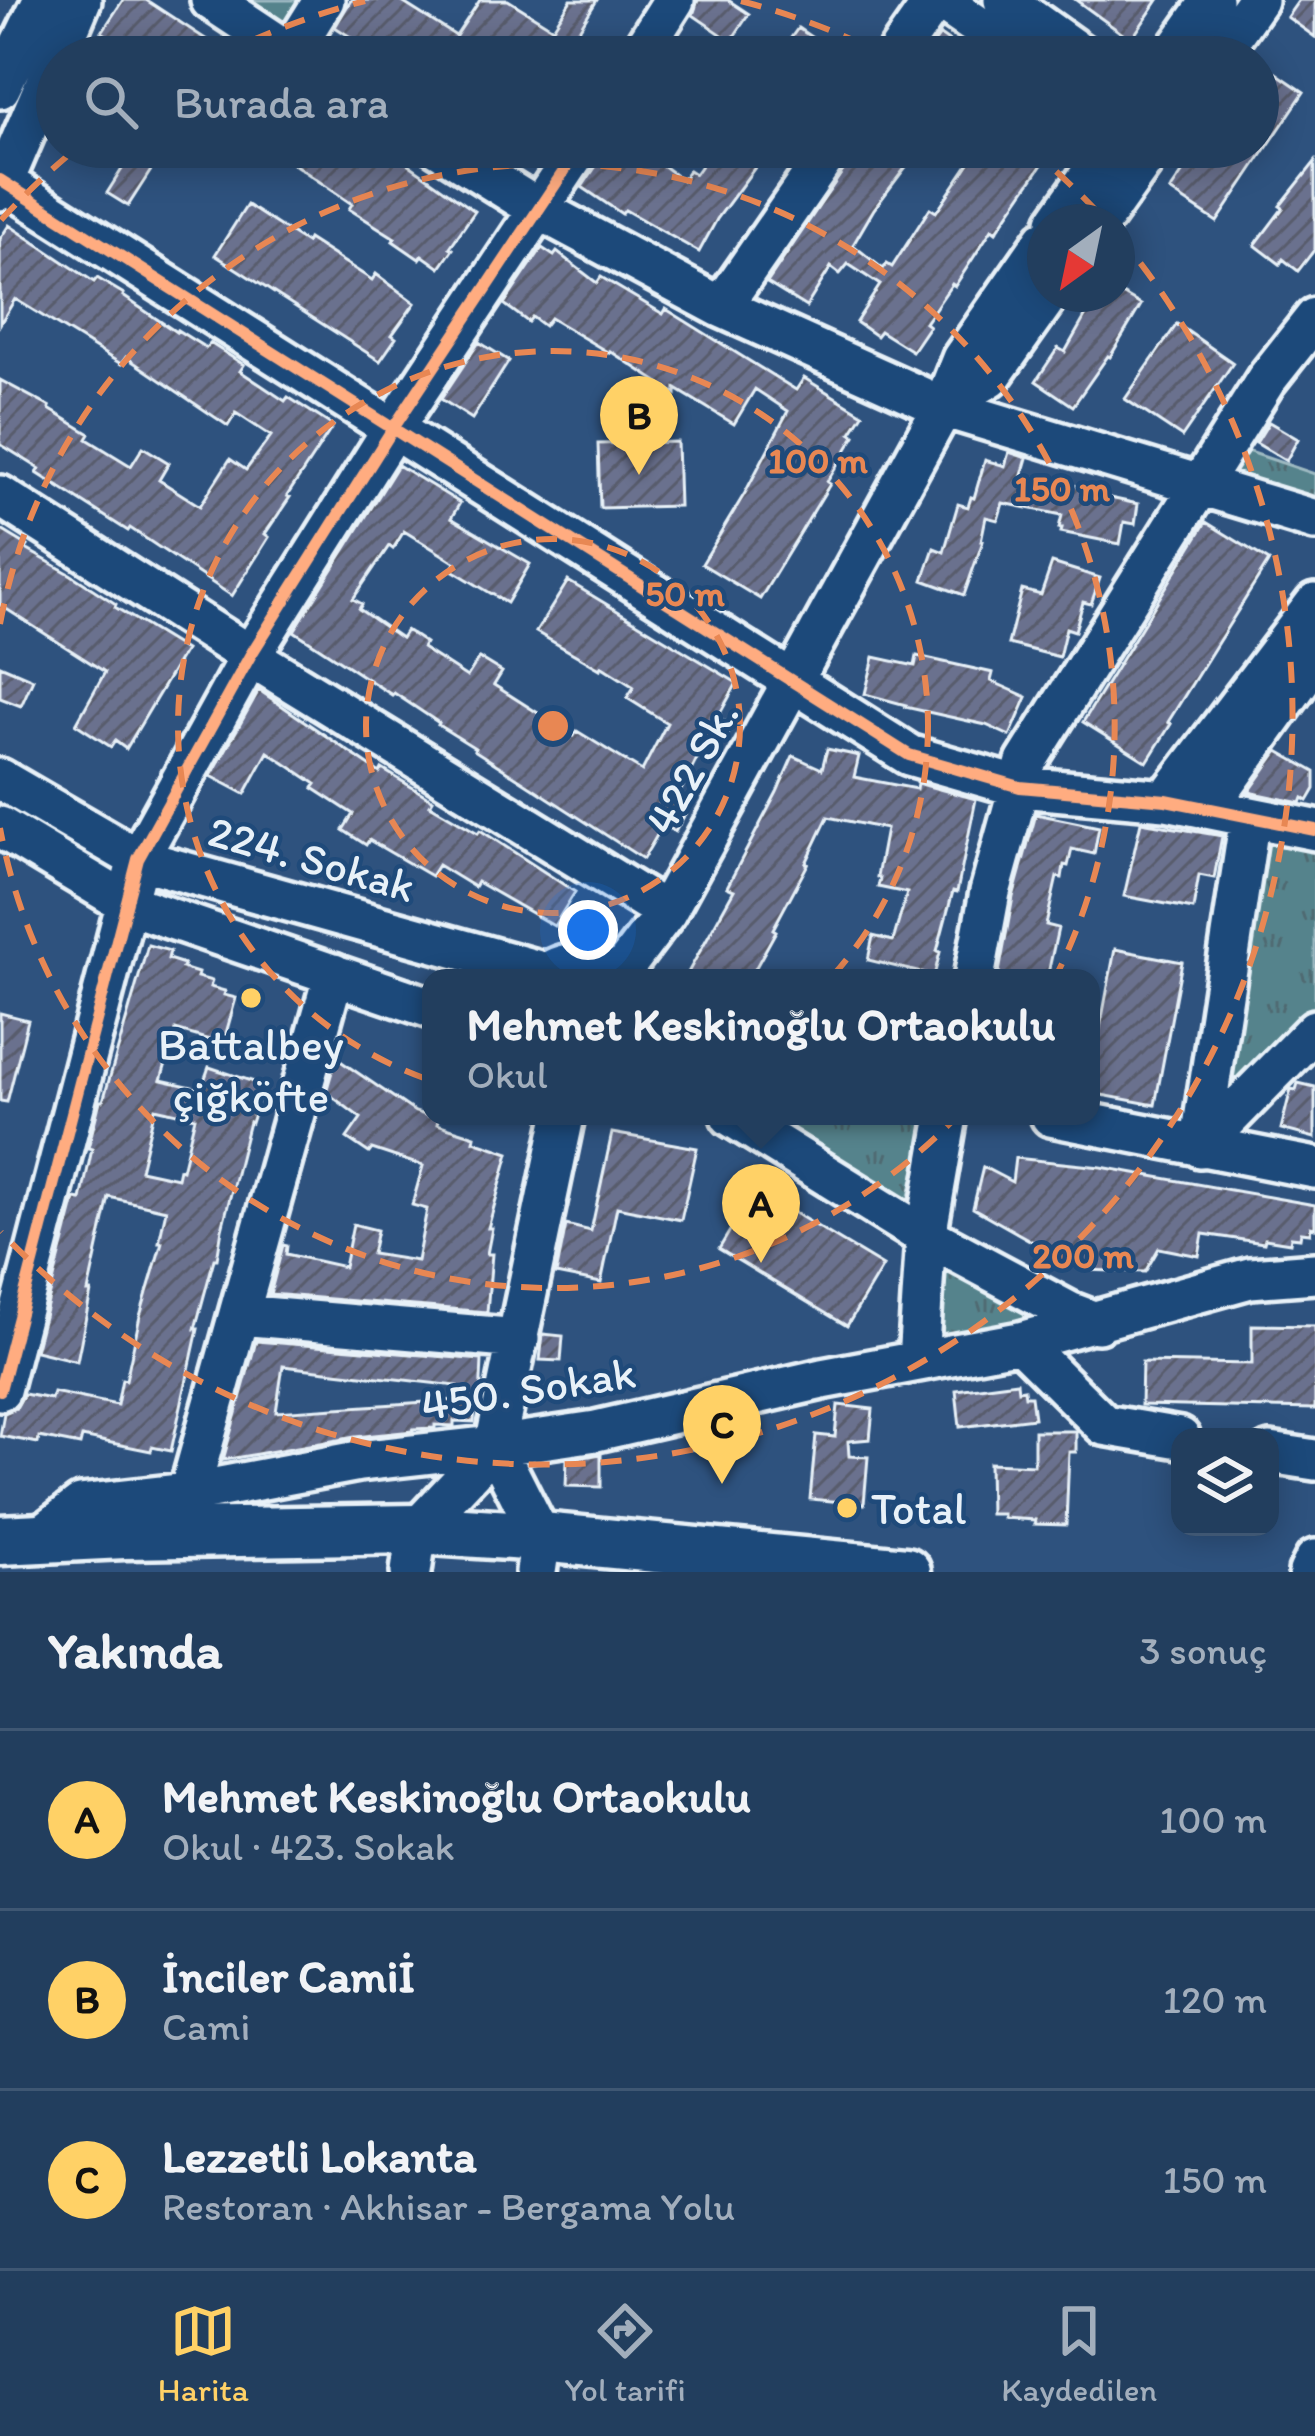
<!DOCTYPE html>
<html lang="tr">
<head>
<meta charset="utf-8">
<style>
	:root { --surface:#223e5e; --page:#2a4564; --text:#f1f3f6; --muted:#a2aebc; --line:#3f5773; --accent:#ffd166 }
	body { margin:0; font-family:Itim,sans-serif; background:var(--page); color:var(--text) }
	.controls { position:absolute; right:36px; bottom:36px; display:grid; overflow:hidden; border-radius:24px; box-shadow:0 6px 30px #0003 }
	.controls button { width:108px; height:108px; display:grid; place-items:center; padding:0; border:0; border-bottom:3px solid var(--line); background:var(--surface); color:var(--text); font:60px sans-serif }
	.compass { position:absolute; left:1027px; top:204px; width:108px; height:108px; border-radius:50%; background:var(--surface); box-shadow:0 6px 30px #0003; rotate:213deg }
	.you { position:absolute; left:588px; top:930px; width:42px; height:42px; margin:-30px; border:9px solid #fff; border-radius:50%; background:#1a73e8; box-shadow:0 0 0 18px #1a73e833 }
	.badge { display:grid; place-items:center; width:78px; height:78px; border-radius:50%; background:var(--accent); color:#111; font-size:39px; font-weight:700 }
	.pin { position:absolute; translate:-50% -99px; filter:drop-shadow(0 3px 6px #0008) }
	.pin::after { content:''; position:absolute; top:63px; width:42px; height:36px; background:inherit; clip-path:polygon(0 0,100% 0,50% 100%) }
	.popup { position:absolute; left:422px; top:969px; width:678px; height:156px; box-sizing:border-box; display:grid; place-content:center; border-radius:24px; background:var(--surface); filter:drop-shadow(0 3px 9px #0005); font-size:39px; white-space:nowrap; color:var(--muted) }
	.popup b { font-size:45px; color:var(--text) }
	.popup::after { content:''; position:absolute; left:50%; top:100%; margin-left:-24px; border:24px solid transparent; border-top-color:var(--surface) }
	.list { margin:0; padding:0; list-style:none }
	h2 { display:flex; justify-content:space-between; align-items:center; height:156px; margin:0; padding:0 48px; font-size:51px }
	h2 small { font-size:39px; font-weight:400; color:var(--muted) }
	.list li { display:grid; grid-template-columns:78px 1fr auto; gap:36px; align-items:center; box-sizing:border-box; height:180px; padding:0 48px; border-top:3px solid var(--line) }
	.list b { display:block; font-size:45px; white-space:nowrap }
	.list p { margin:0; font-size:39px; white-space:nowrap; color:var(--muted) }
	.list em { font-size:39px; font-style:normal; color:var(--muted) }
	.icon { flex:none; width:66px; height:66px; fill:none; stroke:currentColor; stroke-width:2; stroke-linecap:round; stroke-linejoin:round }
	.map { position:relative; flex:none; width:1315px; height:1572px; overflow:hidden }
	.search { position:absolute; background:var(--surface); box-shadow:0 6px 30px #0003; left:36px; right:36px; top:36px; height:132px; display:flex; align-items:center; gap:30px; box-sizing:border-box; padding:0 42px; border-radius:66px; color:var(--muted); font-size:45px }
	.sheet { height:696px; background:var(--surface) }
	nav { display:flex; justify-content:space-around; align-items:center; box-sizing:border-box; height:168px; border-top:3px solid var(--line); background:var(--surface); font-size:33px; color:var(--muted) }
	nav a { display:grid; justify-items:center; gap:6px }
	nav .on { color:var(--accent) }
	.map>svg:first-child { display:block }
	.park { fill:url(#park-tufts); stroke:#9ebac2; stroke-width:3 }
	.building { fill:url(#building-hatch); stroke:#e8f1f8; stroke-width:3; fill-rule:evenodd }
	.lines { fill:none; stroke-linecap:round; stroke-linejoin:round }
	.minor-casing { stroke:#e8f1f8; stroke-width:48 }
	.major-casing { stroke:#e8f1f8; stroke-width:57 }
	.minor { stroke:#1f4a7a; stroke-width:39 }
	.major { stroke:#1f4a7a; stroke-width:48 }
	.cycleway-casing { stroke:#1f4a7a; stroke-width:20 }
	.cycleway { stroke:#ffac80; stroke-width:12 }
	.ring { fill:none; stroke:#e88753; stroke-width:6; stroke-dasharray:21 15 }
	.poi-dot { fill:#ffd166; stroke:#1f4a7a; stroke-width:4.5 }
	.labels { text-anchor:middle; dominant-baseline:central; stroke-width:9; stroke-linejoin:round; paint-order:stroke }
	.street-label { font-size:45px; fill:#e8f1f8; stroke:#1f4a7a }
	.poi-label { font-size:45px; fill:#e8f1f8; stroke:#1f4a7a }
	.centre { fill:#e88753; stroke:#1f4a7a; stroke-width:6 }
	.ring-label { font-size:36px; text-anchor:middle; font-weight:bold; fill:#e88753; stroke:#1f4a7a; stroke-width:9; stroke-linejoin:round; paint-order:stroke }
</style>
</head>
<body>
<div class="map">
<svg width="1315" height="1572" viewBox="0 0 1315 1572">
	<defs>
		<pattern id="park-tufts" width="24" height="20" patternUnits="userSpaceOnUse" patternTransform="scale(3)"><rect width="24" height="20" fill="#55838c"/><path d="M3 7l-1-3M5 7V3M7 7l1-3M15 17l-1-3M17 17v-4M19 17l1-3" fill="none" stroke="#4f6b72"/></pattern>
		<pattern id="building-hatch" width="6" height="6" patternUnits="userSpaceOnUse" patternTransform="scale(3)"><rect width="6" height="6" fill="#6a718e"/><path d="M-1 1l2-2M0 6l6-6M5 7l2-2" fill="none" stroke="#585c6c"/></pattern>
	</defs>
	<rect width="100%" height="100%" fill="#2e527e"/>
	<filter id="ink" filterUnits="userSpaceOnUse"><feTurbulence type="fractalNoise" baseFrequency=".00833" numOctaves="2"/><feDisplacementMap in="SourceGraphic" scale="24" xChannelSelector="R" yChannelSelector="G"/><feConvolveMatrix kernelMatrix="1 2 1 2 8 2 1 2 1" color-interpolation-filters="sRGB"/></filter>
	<g filter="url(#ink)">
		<path class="park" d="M246,0h78l-24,38z
			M1238,448l77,26v41l-98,-38z
			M1258,831l57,13v174l-102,105z
			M764,1116h163l-19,84z
			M931,1248l130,77 -136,25z"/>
		<path class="building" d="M123,0h23l87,57h-92l-39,-25z
			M351,0h48l57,36 24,-36h28l45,28 18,-28h26l-35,57h-180l-47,-30z
			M698,0h30l21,14 -18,27 -38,-26z
			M1076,0h82l-27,40z
			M1299,0h16v37l-28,-20z
			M798,28l23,16 -9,13h-35z
			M940,35l31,22h-47z
			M1258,64l16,11 2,-2 28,19 -87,130 -47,-31 30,-44h58z
			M136,147h30l-38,59 -21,-13z
			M269,147h115l91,64 -25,36 3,2 -13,19 -18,-13 -3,4 -26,-18 2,-3 -46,-29 3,-5z
			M604,147h34l44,33 7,-10 6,4 19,-27h56l-53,72 -18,33 -74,-42 -3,4 -40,-27 18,-27z
			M859,147h62l-47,62 -21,36 30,24 4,-5 5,3 38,-59 6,4 44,-65h74l-58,85 -4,-3 -37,57 -3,-2 -27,39 4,3 -17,25 -32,-20 -4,5 -20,-14 24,-37 -32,-21 -8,10 -9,-7 -25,40 -39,-24z
			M1315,162v87l-17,22 -15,-12 -3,5 -25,-19 28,-37 -3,-2z
			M247,205l59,38 2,-4 64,41 4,-6 39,29 -23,32 4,3 -16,23 -165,-106z
			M9,225l85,57 3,-4 27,16 -1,2 53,36 1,-2 29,18 4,-5 34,22 -4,6 45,30 3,-4 45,29 -46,70 3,1 -25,37 4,3 -37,59 -102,-68 -2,3 -91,-58 3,-4 -40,-25v-64l50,27 -1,2 41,25 -3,5 44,27 12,-19 26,16 -10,17 41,26 30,-47 16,11 25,-34 -35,-23 -8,13 -102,-69 -5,7 -106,-65 -15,25v-85z
			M542,248l12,8 3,-4 40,31 4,-6 62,37 3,-5 130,81 8,-12 59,36 -12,19 4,3 -28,46 3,2 -70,115 -58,-35 43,-71 43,-82 -33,-22 -21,35 -58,-35v5l-66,-43 -1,2 -59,-35 -6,8 -12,-9 -4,5 -24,-18z
			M1098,294h24l19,11 -31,52 -2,-1 -35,50 -37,-25 22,-33 7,4z
			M1177,324l56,39 -51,74 -57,-38z
			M479,342l30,19 -37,58 -31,-20z
			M1269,422l29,17 -12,22 -30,-18z
			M677,442l2,64 -79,2 -2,-64z
			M1009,452l18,6 -5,17 65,13 -1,5 52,11 -3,20 -11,-2 -4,22 -59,-12 1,-4h-3l3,-13 -59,-12 -5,17 -12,-3 -5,24h2l-19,54 -41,-15 11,-32 10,4 14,-48 10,3 3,-10 3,1 11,-38 20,6z
			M398,465l62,38 -9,15 79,46 -23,39 -55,-33 4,-7 -52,-32 -11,18 -4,-3 -36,53 9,5 -3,5 42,29 5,-8 19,13 -3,5 45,29 12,-19 23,14 -8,13 80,51 3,-5 65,40 25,-48 -40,-25 7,-11 -33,-21 -1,3 -64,-37 32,-51 169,102 -19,34 15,9 -16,25 -12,-8 -29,57 13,7 -14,25 -12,-7 -20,34 -169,-109 1,-2 -37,-23 1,-2 -45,-30 -2,2 -98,-64z
			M1206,522l63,39 -101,161 3,2 -24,38 -64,-40z
			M0,529l28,17 -2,3 44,25 46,30 -1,3 70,43 -59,99 -11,-8 -4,6 -35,-23 29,-52 -105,-67z
			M1052,563l48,15 -9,26 -8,-2 -8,29 -9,-3 -7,29 -51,-13 14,-54 19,5z
			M917,656l76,17 -2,8 36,16 -17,39 -24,-11 -81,-18 1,-2 -41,-11 9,-37 41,9z
			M0,665l33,14 -12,27 -21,-8z
			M259,690l121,83 2,-4 51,31 -3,5 48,28 2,-3 95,62 -21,34 -77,-44 -3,5 -36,-22 -7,11 -62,-36 -3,5 -23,-15 10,-16 -40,-26 3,-4 -48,-32 -23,42 -34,-18z
			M827,749l32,7 -5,21 62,12 1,-6 59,16 -19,93 -4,-1 -16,60 3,1 -6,24 -66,-16 5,-24 20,5 14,-48 -29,-6 2,-9 -3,-1 9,-48 -58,-12 -22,46 2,1 -35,65 3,2 -26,47h-65l49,-88 -7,-3 50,-95 16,-36 29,13z
			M1278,751l37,21v17l-7,12 -5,-3 -2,5 -52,-11z
			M1036,814l63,13 -5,27 -22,-5 -4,17 -4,-1 -2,13 -5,-1 -11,48 12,3 -11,50h-49l15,-81z
			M1141,822l81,14 -8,42 -15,-3 -6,34 -69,-13z
			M148,945l22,6 -2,8 16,5 -2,4 16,5 -1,4 15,4 -2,6 15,4 -1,4 12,3 -13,46 -47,-14 -15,50 40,9 8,-22 54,18 -12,38 -2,-1 -27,107 -5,30h-3l-19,70h3l-27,122 -19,-4 -1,4 -69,-14 -2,8 -41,-8 -1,6 -38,-7 4,-23 12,-5 8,-14 27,5 2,-7 64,13 5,-26 4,1 14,-64 22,-74h-3l7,-32 -57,-13 -21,95h3l-14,69 -42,-10 40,-152 6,1 11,-51 -4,-1 12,-47h3zM155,1108l40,9 -13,53 -3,-1 -2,9 -37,-8z
			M1115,949l67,13 -27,143 -64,-12v-56l7,2z
			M0,1013l28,7 -21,82 -7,-1z
			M336,1058l79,54 23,7 -1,5 38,12 -1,5 35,12 -21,75h4l-5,26h5l-5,58 -217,-18 13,-49 4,1 -1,8 58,13 9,-43 24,6 -5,24 45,7 10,-52 -15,-4 11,-39 -51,-17 -3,4 -22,-15 14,-20 -35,-26z
			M1298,1083l17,4v51l-34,-9 10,-40 5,1z
			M612,1133l85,15 -16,72 -64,-13 -16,76 -45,-9 10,-49 25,6z
			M1015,1158l86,9 214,38v23l-4,-1 -1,6 -9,-1 -1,6 -9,-1 -1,6 -25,-4 -1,4 -61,-9 -4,22 -40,-8 -14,24 -62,-2 -110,-62 10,-41 29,15z
			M755,1189l128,77 -36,60 -128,-77z
			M1252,1325l63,1v83l-174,-4 1,-43 110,2z
			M543,1334l20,2 -2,25 -21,-1z
			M256,1341l226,19 -2,40 -5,2 -1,20 -20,-1v5l-19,-1v3l-22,1v2l-58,6 -132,23zM283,1366l174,20 -1,14 -180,12z
			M1017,1382l1,8 6,-1 1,7h6l3,22 -74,9 -4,-37z
			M838,1405l35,4 -3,30 -22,2 1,15 19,1 -4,47 -54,-5 6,-64 19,2z
			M730,1425l9,1 -4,30 -45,-7 2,-15z
			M1034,1431h42v21h-7l-3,73 -32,-1 1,-4 -32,-2v-4h-13l-1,-51 45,2z
			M601,1454v33l-35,-1 1,-26z"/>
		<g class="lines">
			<defs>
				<path id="minor" d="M211,0l86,57
					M940,0l83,57
					M1004,0l80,57
					M291,53l33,-53
					M57,57l24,-57
					M638,57l36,-57
					M895,57l40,-57
					M1172,57l40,-57
					M1217,57l40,-57
					M0,88l43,-88
					M439,147l101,63 181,97 222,100 372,113
					M0,180l909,575 111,32 146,13 149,30
					M0,190l57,-133
					M1057,222l53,-75
					M1100,222l53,-75
					M721,307l111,-160
					M943,407l48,-31 58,-82
					M0,496l250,160 416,256
					M0,779l138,80 408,114
					M1166,800l149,-196
					M1208,808l107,-149
					M0,827l128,77 303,104
					M617,977l49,-65 277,-505 19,-48 83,-119
					M541,978c24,-21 51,-18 77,0
					M974,978l16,-86 36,-130 240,-382 49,-62
					M731,1116l179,111 159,85 29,11
					M1051,1116l264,52
					M1200,1147l50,-330
					M1200,1147l115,-117
					M239,1315l280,24
					M1020,1342l84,83 76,13
					M918,1361l8,-125 21,-120
					M0,1390l138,-531 112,-203 144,-229 186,-280
					M1270,1453l45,7
					M189,1493l145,-519
					M42,1535l39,-30 108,-12 170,-32 136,-15 101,-15 226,-52 198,-37 230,-64 65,-5
					M411,1572l6,-43 78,-83
					M536,1572l5,-35 -46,-91 69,-330
					M1309,1572l6,-12"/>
				<path id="major" d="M0,1540l124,-6 293,-5 124,8 365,35"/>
			</defs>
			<use href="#minor" class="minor-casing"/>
			<use href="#major" class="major-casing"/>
			<use href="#minor" class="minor"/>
			<use href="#major" class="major"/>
			<defs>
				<path id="cycleway" d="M0,180l909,575 111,32 146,13 149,30
					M0,1390l138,-531 112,-203 144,-229 186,-280"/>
			</defs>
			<use href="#cycleway" class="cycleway-casing"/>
			<use href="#cycleway" class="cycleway"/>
		</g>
	</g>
	<g class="ring">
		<circle cx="553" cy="726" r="187"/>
		<circle cx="553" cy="726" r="375"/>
		<path d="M0 624A562 562 0 1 1 0 828"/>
		<path d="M1 220A749 749 0 0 1 77 148M219 56A749 749 0 0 1 365 1M741 1A749 749 0 0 1 887 56M1029 148A749 749 0 0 1 1105 220M1118 235A749 749 0 0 1 1 1232"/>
	</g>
	<g class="poi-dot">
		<circle cx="251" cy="998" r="12"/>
		<circle cx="847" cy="1508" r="12"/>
	</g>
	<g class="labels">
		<g class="street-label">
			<text transform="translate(691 767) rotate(-61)">422 Sk.</text>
			<text transform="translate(312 858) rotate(16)">224. Sokak</text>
			<text transform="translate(528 1388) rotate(-9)">450. Sokak</text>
		</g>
		<g class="poi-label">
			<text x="251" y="1044">Battalbey<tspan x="251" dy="52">çiğköfte</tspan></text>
			<text x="871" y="1508" text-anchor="start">Total</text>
		</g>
	</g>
	<circle cx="553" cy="726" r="18" class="centre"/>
	<g class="ring-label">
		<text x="818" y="473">100 m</text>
		<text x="1062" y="501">150 m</text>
		<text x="685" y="606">50 m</text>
		<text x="1083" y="1268">200 m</text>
	</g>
</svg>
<div class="controls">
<button><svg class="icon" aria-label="layers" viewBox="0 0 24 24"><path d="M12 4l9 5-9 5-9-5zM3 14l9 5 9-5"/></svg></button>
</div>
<svg class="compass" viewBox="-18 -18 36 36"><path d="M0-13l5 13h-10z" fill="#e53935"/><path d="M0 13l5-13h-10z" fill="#a2aebc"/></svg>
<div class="you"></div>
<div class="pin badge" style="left:761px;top:1263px">A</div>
<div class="popup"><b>Mehmet Keskinoğlu Ortaokulu</b>Okul</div>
<div class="pin badge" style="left:639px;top:475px">B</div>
<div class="pin badge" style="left:722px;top:1484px">C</div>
<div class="search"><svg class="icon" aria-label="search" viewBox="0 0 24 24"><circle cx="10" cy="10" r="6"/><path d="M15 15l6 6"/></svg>Burada ara</div>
</div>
<section class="sheet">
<h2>Yakında<small>3 sonuç</small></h2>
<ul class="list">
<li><span class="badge">A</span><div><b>Mehmet Keskinoğlu Ortaokulu</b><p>Okul · 423. Sokak</p></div><em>100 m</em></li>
<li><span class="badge">B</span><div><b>İnciler Camiİ</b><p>Cami</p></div><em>120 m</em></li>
<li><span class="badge">C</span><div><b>Lezzetli Lokanta</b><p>Restoran · Akhisar - Bergama Yolu</p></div><em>150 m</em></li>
</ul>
</section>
<nav>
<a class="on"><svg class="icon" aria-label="map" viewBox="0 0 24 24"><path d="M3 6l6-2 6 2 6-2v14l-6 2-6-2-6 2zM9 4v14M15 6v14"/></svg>Harita</a>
<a><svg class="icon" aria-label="directions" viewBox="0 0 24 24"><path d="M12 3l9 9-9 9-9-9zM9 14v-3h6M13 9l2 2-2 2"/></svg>Yol tarifi</a>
<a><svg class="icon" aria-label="saved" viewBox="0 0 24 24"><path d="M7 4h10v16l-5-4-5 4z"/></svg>Kaydedilen</a>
</nav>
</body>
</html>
